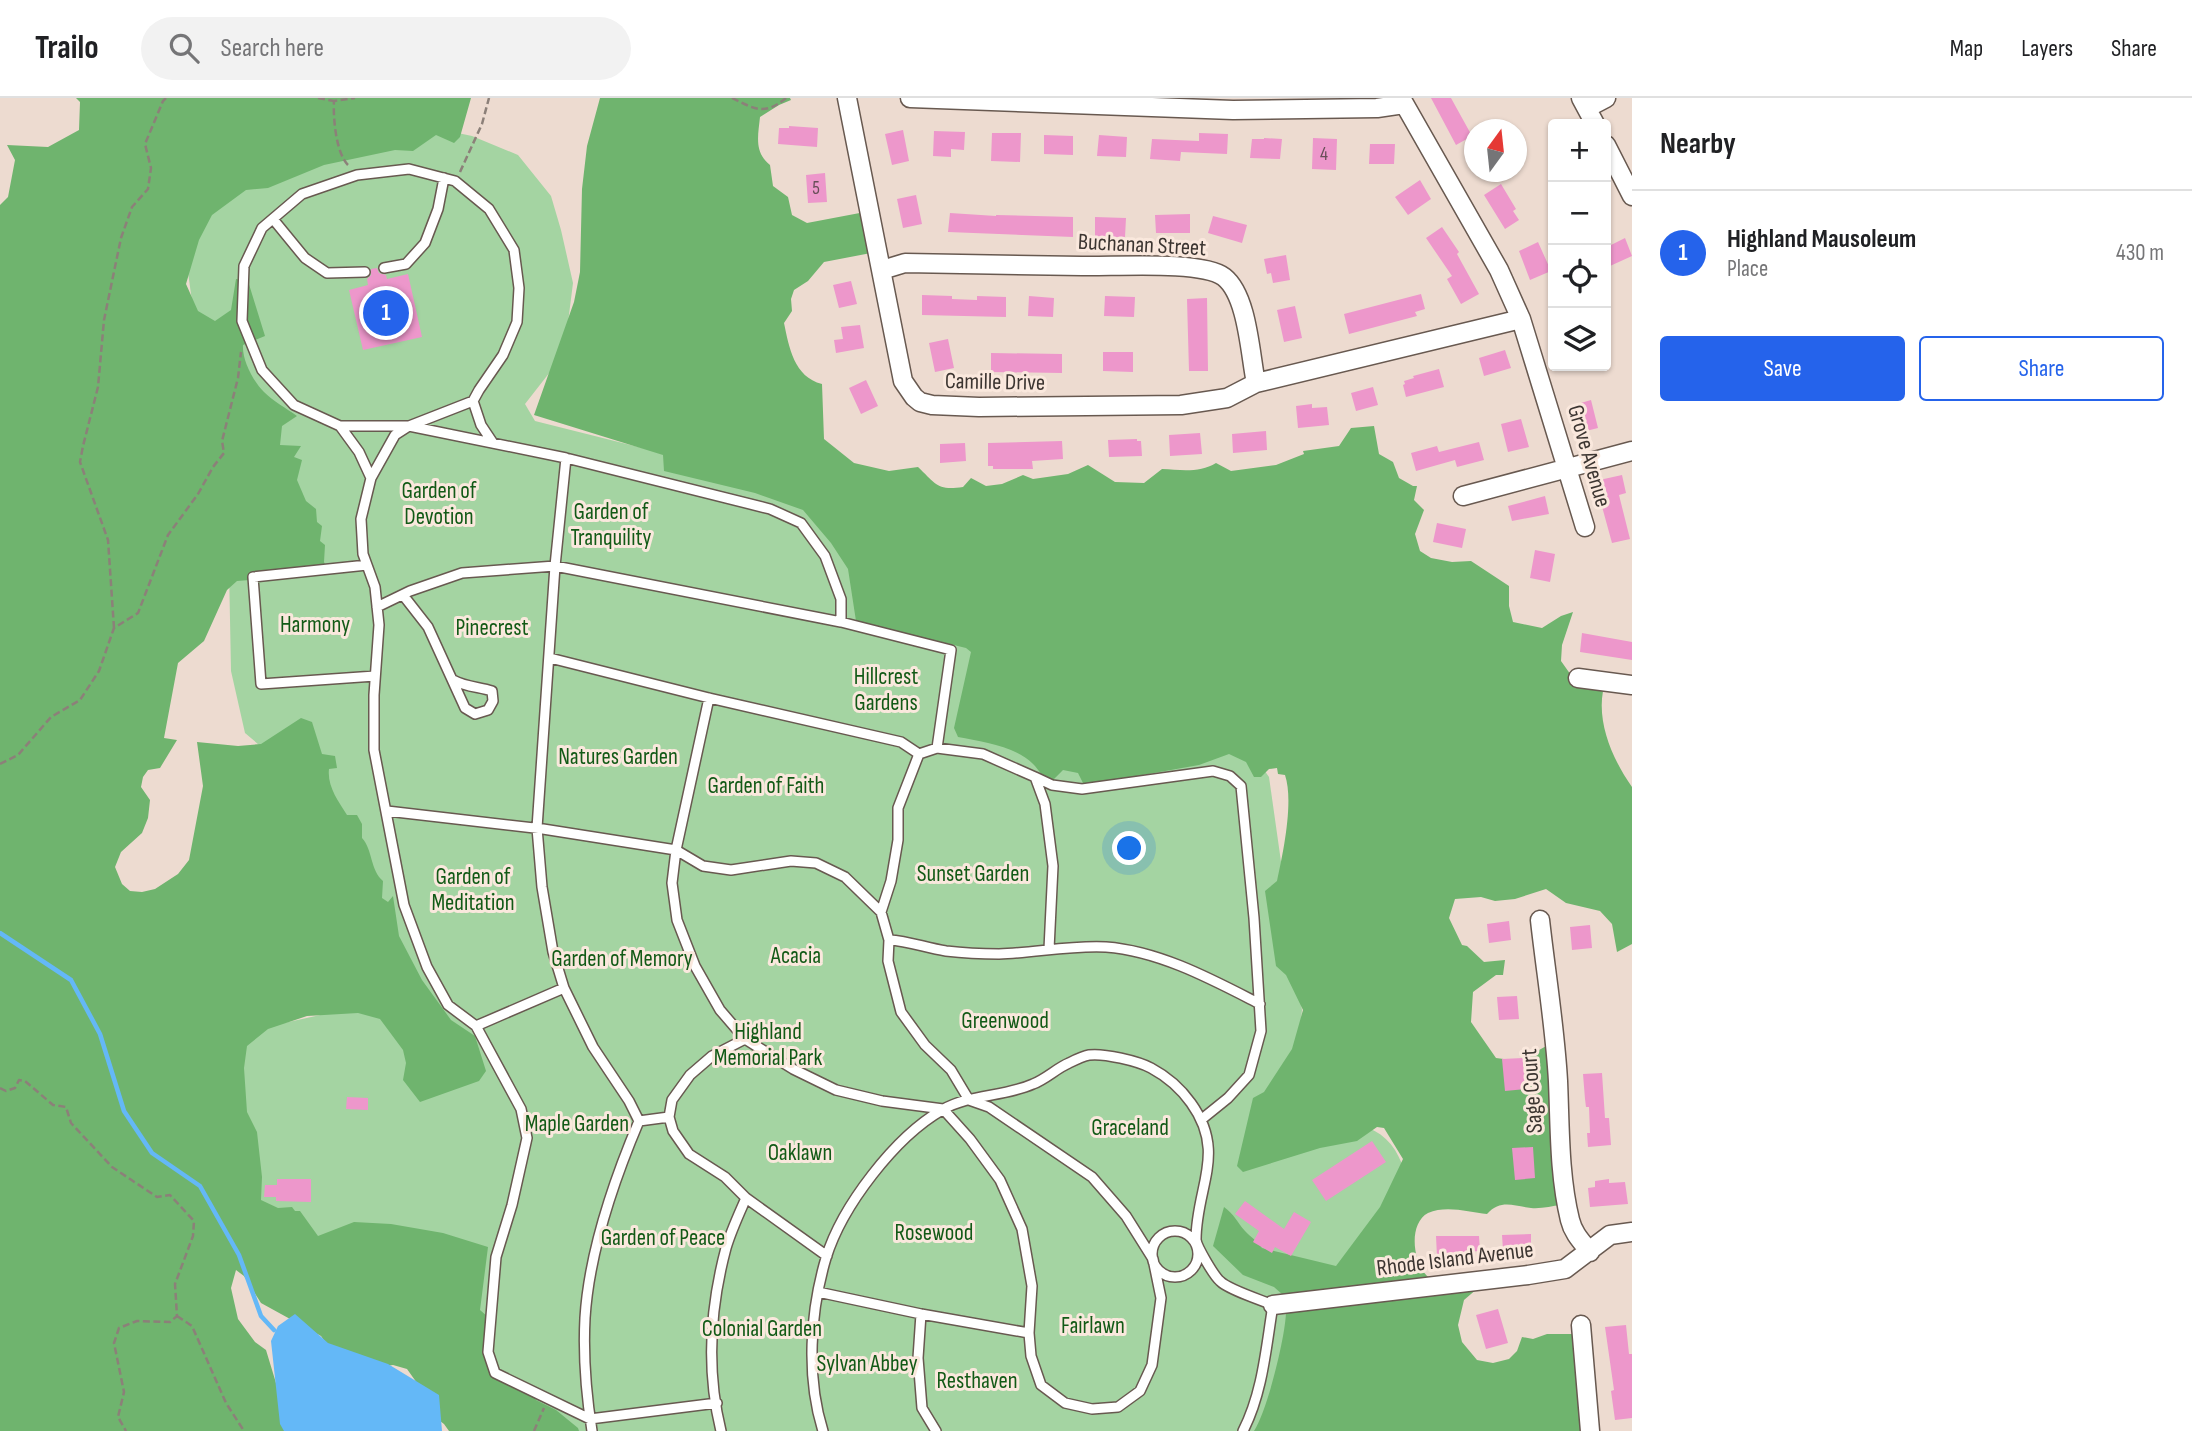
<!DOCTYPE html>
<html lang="en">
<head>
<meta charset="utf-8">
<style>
	:root { --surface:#fff; --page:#f2f2f2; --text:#202124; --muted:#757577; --line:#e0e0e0; --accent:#2563eb }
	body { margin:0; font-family:"Sofia Sans Condensed",sans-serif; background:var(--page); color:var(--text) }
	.controls { position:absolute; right:21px; top:21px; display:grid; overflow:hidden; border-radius:7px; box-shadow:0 2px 5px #0004 }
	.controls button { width:63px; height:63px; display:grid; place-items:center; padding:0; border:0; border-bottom:2px solid var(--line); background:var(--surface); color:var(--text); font:35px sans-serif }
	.compass { position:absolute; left:1464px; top:21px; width:63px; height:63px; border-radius:50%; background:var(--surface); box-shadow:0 2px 5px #0004; rotate:15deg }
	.you { position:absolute; left:1130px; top:751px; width:24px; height:24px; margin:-18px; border:5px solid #fff; border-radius:50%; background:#1a73e8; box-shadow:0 0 0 10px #1a73e833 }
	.badge { display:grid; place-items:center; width:46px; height:46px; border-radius:50%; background:var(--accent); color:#fff; font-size:23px; font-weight:700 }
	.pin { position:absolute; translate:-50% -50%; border:4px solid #fff; box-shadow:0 2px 7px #0006 }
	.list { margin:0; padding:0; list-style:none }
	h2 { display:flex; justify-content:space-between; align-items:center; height:91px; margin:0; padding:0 28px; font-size:30px }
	h2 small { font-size:23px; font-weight:400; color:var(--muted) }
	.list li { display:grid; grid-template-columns:46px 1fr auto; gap:21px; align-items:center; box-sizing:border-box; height:126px; padding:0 28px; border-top:2px solid var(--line) }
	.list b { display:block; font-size:26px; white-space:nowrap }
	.list p { margin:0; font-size:23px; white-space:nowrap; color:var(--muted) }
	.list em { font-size:23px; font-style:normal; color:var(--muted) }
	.actions { display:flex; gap:14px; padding:21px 28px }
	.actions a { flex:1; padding:16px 0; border:2px solid var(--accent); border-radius:7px; text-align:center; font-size:24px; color:var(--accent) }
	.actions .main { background:var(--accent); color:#fff }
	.icon { flex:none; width:38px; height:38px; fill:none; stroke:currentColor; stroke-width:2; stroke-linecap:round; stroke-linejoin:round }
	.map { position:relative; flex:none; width:1632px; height:1333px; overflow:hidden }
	header { display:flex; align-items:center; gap:42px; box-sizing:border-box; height:98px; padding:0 35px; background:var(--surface); border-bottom:2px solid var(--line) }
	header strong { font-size:33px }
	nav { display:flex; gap:38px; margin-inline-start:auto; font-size:24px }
	.search { width:490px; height:63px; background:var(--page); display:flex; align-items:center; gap:18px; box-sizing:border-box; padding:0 24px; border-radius:38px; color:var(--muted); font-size:26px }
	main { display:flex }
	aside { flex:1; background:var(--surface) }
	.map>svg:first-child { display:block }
	.green { fill:#a4d4a2 }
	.forest { fill:#6fb46e }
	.water { fill:#64b8f7 }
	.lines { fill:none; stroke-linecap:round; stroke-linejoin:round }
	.stream { stroke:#64b8f7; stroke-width:4.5 }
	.building { fill:#ed97cb }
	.lane-casing { stroke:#685950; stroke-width:12 }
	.street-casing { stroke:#685950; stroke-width:21 }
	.path { stroke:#8c8079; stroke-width:2.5; stroke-dasharray:7 3.5; stroke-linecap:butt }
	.lane { stroke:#fff; stroke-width:9 }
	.street { stroke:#fff; stroke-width:18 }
	.labels { text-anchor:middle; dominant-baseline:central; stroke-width:6; stroke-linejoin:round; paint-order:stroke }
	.number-label { font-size:19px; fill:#684e58 }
	.street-label { font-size:23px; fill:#3c3531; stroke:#fae8dd }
	.park-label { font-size:23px; fill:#125a16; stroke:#fae8dd }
</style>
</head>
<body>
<header>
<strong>Trailo</strong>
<div class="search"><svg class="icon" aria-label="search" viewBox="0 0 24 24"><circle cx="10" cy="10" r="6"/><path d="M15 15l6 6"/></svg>Search here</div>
<nav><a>Map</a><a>Layers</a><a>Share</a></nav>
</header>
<main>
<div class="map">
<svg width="1632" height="1333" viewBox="0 0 1632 1333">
	<rect width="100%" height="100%" fill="#eddbd0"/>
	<path class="green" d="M434,30l38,8 46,19 33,41 10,34 12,53 -9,71 -39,50 10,17 251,63 465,267 18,26 33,233 -11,107c35,3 83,-1 104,33 5,8 8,17 12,25l-131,256h-746l-265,-206 -29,-107 6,-86 143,-31 -80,-217 -60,-51 -14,-62 -2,-103 -43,-310 16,-47 43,-46z"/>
	<path class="forest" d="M76,0h395l-11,39 -6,6 -18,-8 -23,16 -18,-1 -71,15 -56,23 -22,2 -34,25 -13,25 -13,44 12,27 17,10 16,-11 5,-31 12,2 17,55 -22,9c-1,15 10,36 21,47 9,9 22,16 33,24l-15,10 -2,19 21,1 -7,11 8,3 -5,20 9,21 10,8 1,13 5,4 -2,15 5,4 -1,17 6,12 -93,7 -10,9 -23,51 -26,22 -14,75 13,2 -17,28 -12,2 -5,7 -2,10 9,13 -2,18 -6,15 -21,19 -6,15 7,17 8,7 12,1 13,-3 23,-15 11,-14 14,-74 -6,-44 41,4 23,-2 40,-26 11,4 10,32 13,2 2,12 -8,1c-2,17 9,32 18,46h10l5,9v14c11,12 8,32 21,43l-1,17 6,4 5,-6 6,40 23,44 29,40 24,16 11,35 -7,10 -59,21 -17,-22 3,-17 -3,-13 -23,-31 -22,-6 -51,3 -39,13 -21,17 -3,22 3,44 10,20 5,45 -1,23 17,8 14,-1 3,4h5l18,25 36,-14 37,2 52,9 45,14 -8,63 8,7 5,49 10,12 27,11 6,11 20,10 22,18 1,3h-130l-5,-7 -12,-9 -10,-25 -15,-21 -14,-4 -27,4 -36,-20 -9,-13 -60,-33 -17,-27 -8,-6 -5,18 7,31 17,23 11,8 10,33 22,48h-298v-1226l8,-8 7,-37 -8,-15 41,2 31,-17 1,-28z
		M600,0h190l1,2 -12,5 -19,12c-2,19 -6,35 10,48l3,21 15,11 4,18 15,8 58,-11 6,41 -47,9 -16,19 -14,9 -3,9 1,12 -8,12c5,24 10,54 38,61l2,55 30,24 35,8 29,-4c18,17 19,24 45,20l8,-9 15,8 16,-2 21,-9 10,4 35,-5 20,-9 27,17 29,1 18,-14c19,1 38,4 54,-6l15,8 45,-6 28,-11 -1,-3 36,-5 12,-18 23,-2 5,28 14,8 6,16 14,8h4l-3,14 10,10 -9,24 5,17 11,7 21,4 19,-1 38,25v20l4,16 29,6 19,-12 12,-4 -11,33 -1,16 17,24 23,3 2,3c-6,33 10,69 29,96v157l-15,8 -5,-28 -12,-13 -34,-8 -20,-14 -31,10 -20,2 -14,-4 -26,2 -6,19 13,27 5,1 17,16 21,-2 -2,15h-7l-23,17 -2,30 25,36 23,3 31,-17 11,161c-9,1 -20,4 -30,3 -18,-2 -30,-9 -44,6 -18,-2 -41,-9 -59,-1 -21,11 -15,55 3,66 9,6 35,7 47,9l-14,12 -6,25 4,17 15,18 16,3 16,-4 8,-8 5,-14 11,2 14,-5h35l9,97h-337c13,-19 32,-96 32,-120 0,-5 -2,-11 -3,-16l-9,-8 -31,-12 -30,-29 11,-39c10,7 13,15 21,24 6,7 11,8 17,17l74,18 44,-59 23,-48 -19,-31 -7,-1 -20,14 -37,7 -77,24 -6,-6 16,-68 11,-6 28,-43 11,-39 -17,-35 -10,-9 -11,-75 12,-10c6,-27 17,-80 8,-106l-7,-1 -1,-6 -8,1 -8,8h-7l-8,-15 -17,-8 -30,11 -96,17h-14l-5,3 -6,-12 -15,-3 -9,9 -3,10c-5,-8 -10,-16 -16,-23 -18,-20 -52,-24 -77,-29l-4,-9 17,-76 -5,-4 -110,-27 -8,-52 -17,-26 -28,-33 -48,-17 -91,-22 -1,-16 -129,-40 40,-113 6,-30 2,-83 5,-43z"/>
	<path class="water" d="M295,1216l33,29 60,21 51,31 3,36h-158l-4,-7 -9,-83 7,-15z"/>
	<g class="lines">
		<path class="stream" d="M0,835l71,47 29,54 24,77 28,42 48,33 39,69 22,61 13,14"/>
	</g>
	<path class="building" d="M1431,0h20l21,38 -16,9z
		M789,28l29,2 -1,19 -39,-3 1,-16h10z
		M903,32l6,31 -17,4 -7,-31z
		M934,33l31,1 -1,18 -13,-1v8l-18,-1z
		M992,35h29l-1,29 -29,-1z
		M1199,35l29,1 -1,20 -46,-2 -1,9 -30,-2 2,-20 47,2z
		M1044,37l29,1v19l-29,-1z
		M1099,37l28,2 -1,20 -29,-1z
		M1264,40l18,1 -2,20 -30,-1 2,-19h12z
		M1313,40l24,1 -1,31 -24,-1z
		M1370,46h25l-1,20h-25z
		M825,75l2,29 -19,1 -2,-28z
		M1420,82l11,19 -23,16 -13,-18z
		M1501,86l15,25 -3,2 6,9 -14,9 -21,-34z
		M916,97l6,29 -19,4 -6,-29z
		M950,115l46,3v-1l77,2v20l-125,-5z
		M1190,116v19h-34l-1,-18z
		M1213,118l34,9 -5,18 -34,-10z
		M1095,119l31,1 -1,19h-30z
		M1442,129l17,25 -2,2 22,40 -18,10 -14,-25 5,-3 -26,-38z
		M1625,140l7,18 -22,10 -4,-10v-2l5,-3 -2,-5z
		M1538,144l13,29 -21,9 -11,-29z
		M1286,157l4,25 -17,3 -2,-10 -4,1 -3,-15z
		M377,170l2,5 7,2 1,4 21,-5 14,63 -59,13 -14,-60 19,-5 -1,-6 4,-4v-6z
		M851,183l6,23 -18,4 -6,-23z
		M1421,196l4,15 -10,3 2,4 -68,18 -5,-20z
		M922,197l30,1v3l25,1v-4l29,1v20l-84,-2z
		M1029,198l25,2 -1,19 -25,-1z
		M1105,198l30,1 -1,20 -30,-1z
		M1207,200l1,73h-19l-2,-72z
		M1295,208l7,32 -18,4 -7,-32z
		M860,227l4,23 -28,5 -2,-13 9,-1 -2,-12z
		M948,241l6,29 -19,4 -6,-29z
		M1505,252l6,18 -27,8 -5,-18z
		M1103,254h30v20l-30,-1z
		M991,255l71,1v19l-71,-1z
		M1439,271l5,18 -38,10 -3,-12 2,-1 -1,-3 10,-3 -1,-2z
		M866,282l12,26 -17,8 -12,-26z
		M1373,289l5,18 -22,6 -5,-18z
		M1591,302l7,28 -16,4 -8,-27z
		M1312,306v4l15,-1 2,18 -31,3 -2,-22z
		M1521,321l8,28 -21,5 -7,-28z
		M1266,333l1,19 -34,3 -1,-19z
		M1200,335l2,21 -32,2 -1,-21z
		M1137,341v2h4l1,15 -33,1 -1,-17z
		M1062,343l1,18 -31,2 1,8h-40v-3h-5v-23z
		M1479,344l5,18 -27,7 -2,-7 -39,11 -5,-18 26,-7 2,6z
		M965,345l1,18 -26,2v-19z
		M1622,377l4,18 -7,2 11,44 -18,4 -17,-62z
		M1545,398l4,18 -37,7 -4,-15z
		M1437,425l29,6 -4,19 -29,-6z
		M1535,452l20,4 -5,28 -20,-4z
		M1582,535l50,9v18l-52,-8z
		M1509,823l2,19 -22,3 -2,-19z
		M1590,827l2,23 -20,2 -2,-23z
		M1517,898l2,23 -20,1 -2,-23z
		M1523,960l3,31 -21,2 -3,-32z
		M1602,975l3,45h4l2,27 -23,2 -1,-14h3l-1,-26h-3l-1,-8 -2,-25z
		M347,999l21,1v12l-22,-1z
		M1372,1043l14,21 -60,39 -14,-21z
		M1533,1049l2,31 -20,2 -3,-32z
		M277,1081h34v23l-35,-1v-4h-12l1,-12h12z
		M1609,1081v4l16,-1 3,22 -38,3 -2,-19 7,-1v-6z
		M1245,1103l39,28 10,-17 17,10 -20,34 -16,-9 -3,6 -19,-11 6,-11 -24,-17z
		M1531,1136v15l-28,1 -1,-15z
		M1436,1138h43l1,15 -17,1v4l-26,1z
		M1498,1211l10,34 -22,6 -10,-34z
		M1626,1227l3,29h3v64l-17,2 -4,-29 3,-1 -9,-63z"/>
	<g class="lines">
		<defs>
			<path id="lane" d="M273,121l32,39 22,15 38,-1
				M384,170l22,-4 19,-21 13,-34 6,-31
				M340,328h69l64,-25
				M566,360l-11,108 -18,262 5,59 11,65 11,36 29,59 36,54 10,20
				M371,380l-12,-26 -19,-26 -46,-21 -32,-35 -20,-49 2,-55 18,-38 40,-34 55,-19 52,-6 46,12 34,28 25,41 5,38 -2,34 -14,33 -24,35 -6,11 8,24 12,18
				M367,467l-114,12 8,107 114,-8
				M403,497l25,32 37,81 10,6 13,-4 5,-9 -1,-10c-13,-4 -26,-4 -39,-11
				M377,509l33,-16 52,-18 93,-7 286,56 110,28 -14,98 46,6 52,23 10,27 8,62 -4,83
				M550,560l159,40 192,44 18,12
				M1035,679l17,8 30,4 131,-18 17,5 11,10 13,132 7,113 -12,44 -21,23 -26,21
				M387,713l156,18 133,21 27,16 28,4 60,-9 25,2 29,14 36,35 8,28 -1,21 13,51 24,33 26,25 18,30 20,7 103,70 34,39 27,43 8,39 -9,67 -12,26 -22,16 -26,2 -27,-6 -24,-18 -10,-29 -2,-23 3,-47 -10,-57 -22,-49 -30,-41 -27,-30 -61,-8 -46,-11 -43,-21 -48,-30 -25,-29 -25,-44 -18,-46 -5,-37 4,-33 33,-152
				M881,814l10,-31 7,-41v-32l21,-54 18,-6
				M889,842c20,1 37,8 57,11 17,2 37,3 53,3 36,-1 71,-9 107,-7 54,4 107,33 154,57
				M476,928l88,-38
				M745,941l-33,17 -22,19 -18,25 -3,17 4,14 16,23 36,23 21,21 81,58
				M1152 1156a23 23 0 1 1 46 0a23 23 0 1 1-46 0Z
				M818,1194l103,22 108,19
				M921,1216l-3,44 4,50 14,23
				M717,1305l-127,16 -95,-46 -7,-21 8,-95 16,-52 15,-67 -6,-29 -45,-83 -28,-21 -21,-38 -23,-62 -30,-155v-55l5,-70 -4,-38 -12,-33 -2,-35 10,-41 24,-43 14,-9 157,32 204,51 31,14 24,33 16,43v23
				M592,1333c-6,-38 -9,-75 -7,-113 4,-65 29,-138 54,-197l30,-4
				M721,1333c-15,-61 -11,-123 5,-183 5,-17 13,-34 20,-50
				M823,1333c-17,-54 -13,-119 3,-173 16,-52 69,-121 116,-148 27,-16 62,-13 91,-26 13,-5 24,-16 36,-21 6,-3 14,-7 20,-8 15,-2 49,6 62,13 15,8 30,21 40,35 36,50 5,84 5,137 1,7 18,36 24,41 7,8 41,19 53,24 -7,42 -10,87 -30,126"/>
			<path id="street" d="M847,0l56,283 11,16 6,5 12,3 47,2 202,-2 46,-7 29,-15
				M910,0l323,12 144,-2 27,-4
				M1401,0l98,172 22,49 64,208
				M1581,0l14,26
				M1587,10l19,-10
				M1606,47l26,51
				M882,172l23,-7c59,1 118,2 177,3 30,1 120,-6 142,11 24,19 26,78 32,106l265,-64
				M1463,398l169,-45
				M1578,580l54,7
				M1540,822c6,54 15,107 18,161 2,46 1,94 12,139 3,13 12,22 20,32
				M1273,1207l255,-30 37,-6 45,-34 22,-3
				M1581,1227l9,106"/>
		</defs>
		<use href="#lane" class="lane-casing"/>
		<use href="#street" class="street-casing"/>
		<path class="path" d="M318,0l16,3
			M732,0c23,11 32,18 54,0
			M348,67c-12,-12 -15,-47 -14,-64l21,-3
			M460,74l22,-48 7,-26
			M114,530l-6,-88 -28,-78 3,-16 15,-59 6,-67 17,-82 11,-31 16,-18 3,-21 -6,-24 18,-43 3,-3
			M0,666l18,-9 33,-38 29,-17 19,-29 15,-43 24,-15 30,-78 30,-41 15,-27 11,-14 -2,-12 16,-63 3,-26
			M0,990l6,3 9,-3 4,-8 6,1 28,24 13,2 5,16 41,44 45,30 13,-2 24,26 -1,15 -18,48 2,32 -7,6 -33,-1 -18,7 -5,15 10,49 -6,25 8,14
			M177,1218l15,10 34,77 18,28
			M534,1333l10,-23"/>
		<use href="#lane" class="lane"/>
		<use href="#street" class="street"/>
	</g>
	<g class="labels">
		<g class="number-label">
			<text x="1324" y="56">4</text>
			<text x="816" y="90">5</text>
		</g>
		<g class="street-label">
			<text transform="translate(1142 147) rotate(3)">Buchanan Street</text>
			<text transform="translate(995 284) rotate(1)">Camille Drive</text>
			<text transform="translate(1589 358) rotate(74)">Grove Avenue</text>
			<text transform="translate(1532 993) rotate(-94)">Sage Court</text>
			<text transform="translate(1455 1161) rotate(-7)">Rhode Island Avenue</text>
		</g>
		<g class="park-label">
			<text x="439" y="393">Garden of<tspan x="439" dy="26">Devotion</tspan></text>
			<text x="611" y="414">Garden of<tspan x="611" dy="26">Tranquility</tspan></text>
			<text x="315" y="527">Harmony</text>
			<text x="492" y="530">Pinecrest</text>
			<text x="886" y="579">Hillcrest<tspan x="886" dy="26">Gardens</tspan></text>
			<text x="618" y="659">Natures Garden</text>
			<text x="766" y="688">Garden of Faith</text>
			<text x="973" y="776">Sunset Garden</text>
			<text x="473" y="779">Garden of<tspan x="473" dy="26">Meditation</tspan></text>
			<text x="796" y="858">Acacia</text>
			<text x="622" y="861">Garden of Memory</text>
			<text x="1005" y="923">Greenwood</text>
			<text x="768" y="934">Highland<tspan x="768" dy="26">Memorial Park</tspan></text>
			<text x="577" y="1026">Maple Garden</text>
			<text x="1130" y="1030">Graceland</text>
			<text x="800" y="1055">Oaklawn</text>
			<text x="934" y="1135">Rosewood</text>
			<text x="663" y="1140">Garden of Peace</text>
			<text x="1093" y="1228">Fairlawn</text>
			<text x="762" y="1231">Colonial Garden</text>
			<text x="867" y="1266">Sylvan Abbey</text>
			<text x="977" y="1283">Resthaven</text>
		</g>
	</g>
</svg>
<div class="controls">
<button>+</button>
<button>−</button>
<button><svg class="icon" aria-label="locate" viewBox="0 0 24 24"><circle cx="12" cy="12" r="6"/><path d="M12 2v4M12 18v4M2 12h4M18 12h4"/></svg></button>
<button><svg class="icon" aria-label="layers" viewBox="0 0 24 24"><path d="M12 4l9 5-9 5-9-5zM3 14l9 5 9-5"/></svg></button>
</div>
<svg class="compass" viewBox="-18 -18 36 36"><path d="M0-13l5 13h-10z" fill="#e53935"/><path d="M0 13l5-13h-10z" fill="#757577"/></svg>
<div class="you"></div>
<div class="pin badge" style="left:386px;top:215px">1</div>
</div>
<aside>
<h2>Nearby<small></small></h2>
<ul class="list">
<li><span class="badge">1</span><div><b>Highland Mausoleum</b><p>Place</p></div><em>430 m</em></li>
</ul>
<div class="actions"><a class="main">Save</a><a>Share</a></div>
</aside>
</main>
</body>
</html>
